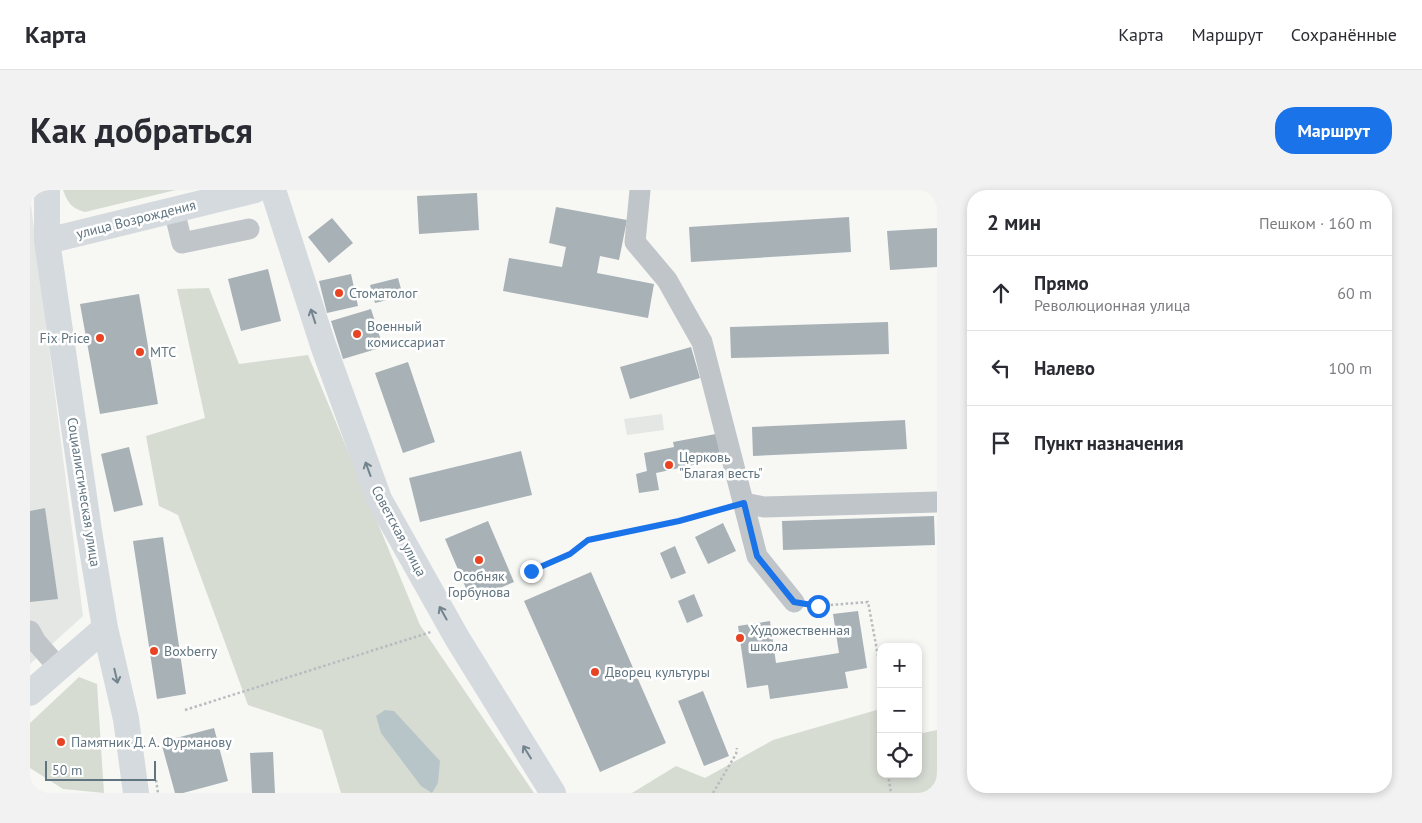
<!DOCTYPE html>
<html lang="ru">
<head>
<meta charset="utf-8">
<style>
	:root { --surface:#fff; --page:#f2f2f3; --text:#2b2b33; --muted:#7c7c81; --line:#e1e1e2; --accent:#1a73e8 }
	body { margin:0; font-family:"PT Sans",sans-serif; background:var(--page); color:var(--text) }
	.controls { position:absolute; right:15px; bottom:15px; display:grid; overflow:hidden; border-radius:10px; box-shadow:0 2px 8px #0003 }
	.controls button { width:45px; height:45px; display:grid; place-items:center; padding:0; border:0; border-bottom:1px solid var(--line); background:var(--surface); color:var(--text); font:25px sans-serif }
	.scale { position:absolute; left:15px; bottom:12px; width:111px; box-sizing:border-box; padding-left:5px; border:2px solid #617580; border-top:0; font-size:14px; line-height:18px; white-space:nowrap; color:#617580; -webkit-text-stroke:4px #fff; paint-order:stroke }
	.stop { position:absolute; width:15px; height:15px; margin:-11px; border:4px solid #1a73e8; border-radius:50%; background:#fff }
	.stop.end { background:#1a73e8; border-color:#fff; box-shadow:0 1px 5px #0008 }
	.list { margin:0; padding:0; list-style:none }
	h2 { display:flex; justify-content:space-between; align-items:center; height:65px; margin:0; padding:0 20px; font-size:21px }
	h2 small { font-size:16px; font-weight:400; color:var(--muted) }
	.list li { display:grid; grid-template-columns:32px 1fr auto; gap:15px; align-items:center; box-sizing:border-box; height:75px; padding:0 20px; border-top:1px solid var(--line) }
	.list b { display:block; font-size:19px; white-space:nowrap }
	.list p { margin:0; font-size:16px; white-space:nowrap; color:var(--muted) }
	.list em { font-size:16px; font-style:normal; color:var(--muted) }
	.icon { flex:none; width:28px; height:28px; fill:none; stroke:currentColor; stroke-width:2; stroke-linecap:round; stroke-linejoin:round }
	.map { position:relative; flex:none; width:907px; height:603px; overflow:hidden; border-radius:20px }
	header { display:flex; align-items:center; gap:30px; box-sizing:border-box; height:70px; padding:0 25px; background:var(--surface); border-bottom:1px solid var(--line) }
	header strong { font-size:24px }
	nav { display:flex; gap:28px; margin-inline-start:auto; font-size:18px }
	.intro { display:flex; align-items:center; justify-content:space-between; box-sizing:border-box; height:120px; padding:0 30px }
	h1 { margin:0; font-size:35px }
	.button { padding:12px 22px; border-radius:20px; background:var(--accent); color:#fff; font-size:18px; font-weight:700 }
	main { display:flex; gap:30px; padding:0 30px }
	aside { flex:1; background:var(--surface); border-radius:20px; box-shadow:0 2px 8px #0003 }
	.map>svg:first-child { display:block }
	.built { fill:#e5e7e5 }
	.green { fill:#d7dcd3 }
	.water { fill:#b7c5c8 }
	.building { fill:#a7b1b6 }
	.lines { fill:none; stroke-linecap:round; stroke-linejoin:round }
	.path { stroke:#b8bcbf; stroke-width:2.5; stroke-dasharray:2.5 2.5; stroke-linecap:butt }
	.minor { stroke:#c0c5c9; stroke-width:21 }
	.major { stroke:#d5dade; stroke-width:26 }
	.oneway { stroke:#72848e }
	.route { stroke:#1a73e8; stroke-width:6 }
	.poi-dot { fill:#e84323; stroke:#fff; stroke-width:2 }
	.labels { text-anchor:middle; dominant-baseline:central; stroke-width:5; stroke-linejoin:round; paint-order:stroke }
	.street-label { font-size:14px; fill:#617580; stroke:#fff }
	.poi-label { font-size:14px; fill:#617580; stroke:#fff; text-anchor:start }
</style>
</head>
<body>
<header>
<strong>Карта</strong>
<nav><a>Карта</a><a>Маршрут</a><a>Сохранённые</a></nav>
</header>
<div class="intro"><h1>Как добраться</h1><a class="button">Маршрут</a></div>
<main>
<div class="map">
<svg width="907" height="603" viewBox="0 0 907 603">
	<rect width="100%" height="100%" fill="#f7f7f4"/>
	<path class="built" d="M0,7l53,419 -53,48z
		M632,224l2,16 -37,5 -3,-16z"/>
	<path class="green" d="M33,0h113l-91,22c-14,-4 -17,-9 -22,-22z
		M179,98l30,76 69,-9 112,270 114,168h-193l-19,-63 -74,-25 -70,-190 -19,-9 -13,-70 59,-18 -28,-129z
		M49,487l18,7 7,109 -41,-4 -33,-21v-45z
		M850,519l1,65h37v-40l19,-4v63h-305l44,-27 29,12 68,-38z"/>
	<path class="water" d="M355,520l9,1 46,50 -2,22 -6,10 -11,-7 -40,-53 -5,-17z"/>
	<path class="building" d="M447,3l2,37 -60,4 -2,-38z
		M526,17l71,13 -8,40 -19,-4 -3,17 57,11 -6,34 -145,-27 6,-33 53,9 4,-20 -17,-4z
		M819,27l2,35 -160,10 -2,-35z
		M302,28l21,25 -24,20 -21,-26z
		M907,38v39l-47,3 -3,-39z
		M238,79l13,52 -40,10 -13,-52z
		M321,84l7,32 -31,7 -8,-32z
		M368,88l5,18 -28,7 -5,-18z
		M109,104l19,110 -58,10 -20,-110z
		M341,119l12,38 -40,12 -12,-38z
		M858,132l1,32 -158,4 -1,-31z
		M661,157l9,31 -70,21 -10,-32z
		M378,172l27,80 -32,11 -28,-80z
		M875,230l2,29 -154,7 -1,-29z
		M686,244l5,25 -65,14 3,17 -20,3 -3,-19 11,-3 -3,-18 30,-6 -1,-5z
		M99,257l14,58 -29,7 -13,-58z
		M491,261l11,44 -112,27 -11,-44z
		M15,318l13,91 -28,3v-91z
		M904,326l1,29 -152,5 -1,-29z
		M458,331l26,61 -43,18 -26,-61z
		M693,333l13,28 -28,13 -13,-27z
		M133,347l23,157 -29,5 -24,-158z
		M645,356l11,27 -15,6 -11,-26z
		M561,382l75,171 -66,29 -76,-171z
		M664,404l9,22 -16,7 -9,-22z
		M828,421l9,57 -22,4 3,16 -78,11 -2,-14 -21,3 -9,-62 32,-5 6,42 63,-10 -6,-39z
		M673,501l26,65 -25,10 -26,-65z
		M184,538l14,53 -45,12h-8l-14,-51z
		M243,562l2,41h-23l-2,-40z"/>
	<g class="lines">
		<path class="path" d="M501,381l39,-17 18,-14 91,-19 47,-13
			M781,414l7,2 50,-4 13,70
			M155,520l246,-78
			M858,584l3,19
			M126,590l2,13
			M683,603l23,-39 1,-6"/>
		<path class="minor" d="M610,0l-5,52 32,38 35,62 55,214 37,46
			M144,20l8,33 67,-14
			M714,313l20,4 173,-5
			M0,441l6,11 23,26"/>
		<path class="major" d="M17,0v51l42,290 16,97 21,91 10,74
			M243,0l50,155 56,154 78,139 96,155
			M17,51l208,-51
			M0,503l75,-65"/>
	</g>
	<defs><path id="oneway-shaft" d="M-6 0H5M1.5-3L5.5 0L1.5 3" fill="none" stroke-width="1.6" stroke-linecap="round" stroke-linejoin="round" transform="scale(1.25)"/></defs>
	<g class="oneway">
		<use href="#oneway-shaft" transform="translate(283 126) rotate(-108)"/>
		<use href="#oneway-shaft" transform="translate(338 279) rotate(-110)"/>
		<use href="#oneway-shaft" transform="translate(413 423) rotate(-119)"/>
		<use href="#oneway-shaft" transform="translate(86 486) rotate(77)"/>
		<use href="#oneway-shaft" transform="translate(497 562) rotate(-122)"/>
	</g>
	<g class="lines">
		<path class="route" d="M501,381l39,-17 18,-14 91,-19 65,-18 13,53 37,46 24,4"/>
	</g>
	<g class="poi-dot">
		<circle cx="309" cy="103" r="5"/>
		<circle cx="327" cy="144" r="5"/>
		<circle cx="70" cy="148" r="5"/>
		<circle cx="110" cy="162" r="5"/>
		<circle cx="639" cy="275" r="5"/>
		<circle cx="449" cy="370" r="5"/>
		<circle cx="710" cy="448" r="5"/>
		<circle cx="124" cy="461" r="5"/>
		<circle cx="565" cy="482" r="5"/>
		<circle cx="31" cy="552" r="5"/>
	</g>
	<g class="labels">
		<g class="street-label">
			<text transform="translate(106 29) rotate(-14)">улица Возрождения</text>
			<text transform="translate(54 302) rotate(81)">Социалистическая улица</text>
			<text transform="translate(369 341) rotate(62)">Советская улица</text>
		</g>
		<g class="poi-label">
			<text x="319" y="103">Стоматолог</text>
			<text x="337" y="136">Военный<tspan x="337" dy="16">комиссариат</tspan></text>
			<text x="60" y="148" text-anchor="end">Fix Price</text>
			<text x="120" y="162">МТС</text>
			<text x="649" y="267">Церковь<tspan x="649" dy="16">"Благая весть"</tspan></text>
			<text x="449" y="386" text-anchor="middle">Особняк<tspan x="449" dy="16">Горбунова</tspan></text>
			<text x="720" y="440">Художественная<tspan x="720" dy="16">школа</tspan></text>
			<text x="134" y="461">Boxberry</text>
			<text x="575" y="482">Дворец культуры</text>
			<text x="41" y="552">Памятник Д. А. Фурманову</text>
		</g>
	</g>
</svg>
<div class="controls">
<button>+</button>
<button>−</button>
<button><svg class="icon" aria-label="locate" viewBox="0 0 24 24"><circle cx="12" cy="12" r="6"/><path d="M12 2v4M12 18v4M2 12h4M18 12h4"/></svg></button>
</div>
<div class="scale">50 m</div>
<div class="stop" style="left:788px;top:416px"></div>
<div class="stop end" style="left:501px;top:381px"></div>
</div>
<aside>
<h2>2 мин<small>Пешком · 160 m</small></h2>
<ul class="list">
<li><svg class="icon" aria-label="ahead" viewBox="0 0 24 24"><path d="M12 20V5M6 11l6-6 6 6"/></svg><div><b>Прямо</b><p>Революционная улица</p></div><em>60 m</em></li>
<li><svg class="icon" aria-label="left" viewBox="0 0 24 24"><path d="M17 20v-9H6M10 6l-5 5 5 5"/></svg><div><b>Налево</b></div><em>100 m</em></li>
<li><svg class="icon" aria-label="arrive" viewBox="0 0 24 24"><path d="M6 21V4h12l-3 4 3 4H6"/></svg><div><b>Пункт назначения</b></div></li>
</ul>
</aside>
</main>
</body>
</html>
